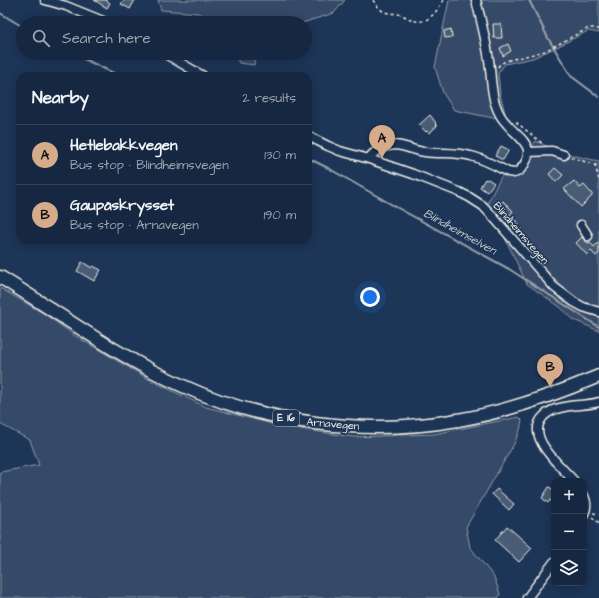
<!DOCTYPE html>
<html lang="en">
<head>
<meta charset="utf-8">
<style>
	:root { --surface:#162841; --page:#23344c; --text:#f1f3f6; --muted:#9ea6b1; --line:#35445a; --accent:#d6ab8b }
	body { margin:0; font-family:"Architects Daughter",sans-serif; background:var(--page); color:var(--text) }
	.controls { position:absolute; right:12px; bottom:12px; display:grid; overflow:hidden; border-radius:8px; box-shadow:0 2px 10px #0003 }
	.controls button { width:36px; height:36px; display:grid; place-items:center; padding:0; border:0; border-bottom:1px solid var(--line); background:var(--surface); color:var(--text); font:20px sans-serif }
	.you { position:absolute; left:370px; top:297px; width:14px; height:14px; margin:-10px; border:3px solid #fff; border-radius:50%; background:#1a73e8; box-shadow:0 0 0 6px #1a73e833 }
	.badge { display:grid; place-items:center; width:26px; height:26px; border-radius:50%; background:var(--accent); color:#111; font-size:13px; font-weight:700 }
	.pin { position:absolute; translate:-50% -33px; filter:drop-shadow(0 1px 2px #0008) }
	.pin::after { content:''; position:absolute; top:21px; width:14px; height:12px; background:inherit; clip-path:polygon(0 0,100% 0,50% 100%) }
	.list { margin:0; padding:0; list-style:none }
	h2 { display:flex; justify-content:space-between; align-items:center; height:52px; margin:0; padding:0 16px; font-size:17px }
	h2 small { font-size:13px; font-weight:400; color:var(--muted) }
	.list li { display:grid; grid-template-columns:26px 1fr auto; gap:12px; align-items:center; box-sizing:border-box; height:60px; padding:0 16px; border-top:1px solid var(--line) }
	.list b { display:block; font-size:15px; white-space:nowrap }
	.list p { margin:0; font-size:13px; white-space:nowrap; color:var(--muted) }
	.list em { font-size:13px; font-style:normal; color:var(--muted) }
	.icon { flex:none; width:22px; height:22px; fill:none; stroke:currentColor; stroke-width:2; stroke-linecap:round; stroke-linejoin:round }
	.map { position:relative; flex:none; width:599px; height:598px; overflow:hidden }
	.search { position:absolute; background:var(--surface); box-shadow:0 2px 10px #0003; left:16px; top:16px; width:296px; height:44px; display:flex; align-items:center; gap:10px; box-sizing:border-box; padding:0 14px; border-radius:22px; color:var(--muted); font-size:15px }
	.panel { position:absolute; background:var(--surface); box-shadow:0 2px 10px #0003; left:16px; top:72px; width:296px; height:172px; border-radius:12px }
	.map>svg:first-child { display:block }
	.green { fill:#354a67; stroke:#949ea8 }
	.lines { fill:none; stroke-linecap:round; stroke-linejoin:round }
	.stream { stroke:#9aa2ab; stroke-width:2 }
	.building { fill:#485b74; stroke:#f4f1e8 }
	.minor-casing { stroke:#f4f1e8; stroke-width:11 }
	.highway-casing { stroke:#f4f1e8; stroke-width:15 }
	.path { stroke:#f4f1e8; stroke-width:1.5; stroke-dasharray:3 3; stroke-linecap:butt }
	.minor { stroke:#1d3557; stroke-width:8 }
	.highway { stroke:#1d3557; stroke-width:12 }
	.labels { text-anchor:middle; dominant-baseline:central; stroke-width:3; stroke-linejoin:round; paint-order:stroke }
	.shield { fill:#1d3557; stroke:#b4b9bc; stroke-width:1 }
	.shield-label { font-size:10px; font-weight:bold; fill:#f4f1e8 }
	.street-label { font-size:11px; fill:#f4f1e8; stroke:#1d3557 }
	.water-label { font-size:12px; font-style:italic; fill:#c0c3c4; stroke:#1d3557 }
</style>
</head>
<body>
<div class="map">
<svg width="599" height="598" viewBox="0 0 599 598">
	<rect width="100%" height="100%" fill="#1d3557"/>
	<filter id="ink" filterUnits="userSpaceOnUse"><feTurbulence type="fractalNoise" baseFrequency=".025" numOctaves="2"/><feDisplacementMap in="SourceGraphic" scale="8" xChannelSelector="R" yChannelSelector="G"/><feConvolveMatrix kernelMatrix="1 2 1 2 8 2 1 2 1" color-interpolation-filters="sRGB"/></filter>
	<g filter="url(#ink)">
		<path class="green" d="M158,0h187l-11,13 -32,10h-82l-22,-10 -37,-3z
			M449,0h150v33l-11,-2 -31,16 -24,11 -28,6 -7,9 2,21 5,19 -12,5 -39,-8 -11,-17 -8,-26z
			M234,53h21l-1,12 -15,-2z
			M536,141c19,10 41,16 63,20v170l-25,-11 -14,-13 -33,-23 -25,-52 -12,-14 -2,-16 14,-27 15,-10z
			M0,288l43,25 34,24 75,44 54,26 74,19 73,11 81,-3 85,-17 3,3 -2,10 -6,14 -48,83 4,20 24,30 6,17 -2,4h-498v-126l39,-7 -9,-25 -30,-16z"/>
		<g class="lines">
			<path class="stream" d="M529,0l19,38 23,38 28,21
				M0,13l23,14
				M71,53l49,23
				M308,158l20,10 68,39 113,62 90,58"/>
		</g>
		<path class="building" d="M94,0h12l4,3 -3,5z
			M124,0h11l-5,9 -9,-5z
			M493,24h8l1,14h-8z
			M451,29l1,8 -7,1 -1,-7z
			M508,44l3,7 -8,5 -3,-8z
			M430,115l6,8 -1,1 2,2 -8,7 -2,-2 -1,1 -7,-7z
			M501,146l8,4 -6,10 -8,-4z
			M555,168l8,7 -7,7 -7,-8z
			M485,179l1,1 2,-1 6,4 -7,9 -7,-5z
			M574,181l6,7 4,-3 8,9v2l-11,11 -17,-18z
			M503,201l10,10 -5,6 -11,-10z
			M512,217l6,6 -6,6 -6,-6z
			M582,237l3,4 4,2 1,-1 4,5 5,-5v11l-3,3 -5,-5 -4,4 -11,-12z
			M82,262l10,6 1,-2 8,4 -7,11 -17,-10z
			M549,487l5,3v12l-4,-2 -2,3 -6,-5z
			M497,489l17,15 -5,6 -17,-16z
			M507,526l25,22 -13,14 -24,-22z"/>
		<g class="lines">
			<defs>
				<path id="minor" d="M45,0l21,6 42,17
					M164,53l39,23
					M308,136l20,10 12,5 29,8 44,15 46,18 10,5 14,9 12,13 59,68 20,15 9,5 16,5
					M528,152l24,-1 12,4
					M369,159c2,-5 6,-7 11,-10 18,-9 28,1 45,3 15,2 31,0 46,4 13,3 25,10 37,16 2,0 5,1 6,1 9,-2 15,-15 14,-23 -2,-10 -15,-18 -21,-26 -5,-5 -9,-12 -11,-18 -5,-12 -5,-33 -7,-46 -3,-20 -8,-40 -13,-60
					M581,225l7,11
					M574,481c-12,-14 -51,-45 -30,-65 4,-4 10,-7 16,-8 13,-4 26,-2 39,-6
					M584,496c3,6 3,12 0,18
					M527,598l27,-36"/>
				<path id="highway" d="M0,277c61,37 118,80 183,109 83,38 184,50 275,34 48,-8 96,-25 141,-44"/>
			</defs>
			<use href="#minor" class="minor-casing"/>
			<use href="#highway" class="highway-casing"/>
			<path class="path" d="M373,0c4,6 8,12 16,13 3,1 6,0 9,1 6,1 12,6 18,7 13,3 22,-12 28,-21
				M498,67l2,-3 6,-3 39,-10 44,-23h4l6,1
				M516,122l27,22
				M571,157l24,8h4
				M595,165l4,15
				M593,513l6,1
				M592,517l7,6"/>
			<use href="#minor" class="minor"/>
			<use href="#highway" class="highway"/>
		</g>
	</g>
	<g class="labels">
		<rect class="shield" x="273" y="410" width="26" height="16" rx="3"/>
		<g class="shield-label">
			<text x="286" y="418">E 16</text>
		</g>
		<g class="street-label">
			<text transform="translate(521 233) rotate(49)">Blindheimsvegen</text>
			<text transform="translate(333 424) rotate(5)">Arnavegen</text>
		</g>
		<g class="water-label">
			<text transform="translate(460 232) rotate(29)">Blindheimselven</text>
		</g>
	</g>
</svg>
<div class="controls">
<button>+</button>
<button>−</button>
<button><svg class="icon" aria-label="layers" viewBox="0 0 24 24"><path d="M12 4l9 5-9 5-9-5zM3 14l9 5 9-5"/></svg></button>
</div>
<div class="you"></div>
<div class="pin badge" style="left:382px;top:158px">A</div>
<div class="pin badge" style="left:550px;top:387px">B</div>
<div class="search"><svg class="icon" aria-label="search" viewBox="0 0 24 24"><circle cx="10" cy="10" r="6"/><path d="M15 15l6 6"/></svg>Search here</div>
<section class="panel">
<h2>Nearby<small>2 results</small></h2>
<ul class="list">
<li><span class="badge">A</span><div><b>Hetlebakkvegen</b><p>Bus stop · Blindheimsvegen</p></div><em>130 m</em></li>
<li><span class="badge">B</span><div><b>Gaupåskrysset</b><p>Bus stop · Arnavegen</p></div><em>190 m</em></li>
</ul>
</section>
</div>
</body>
</html>
